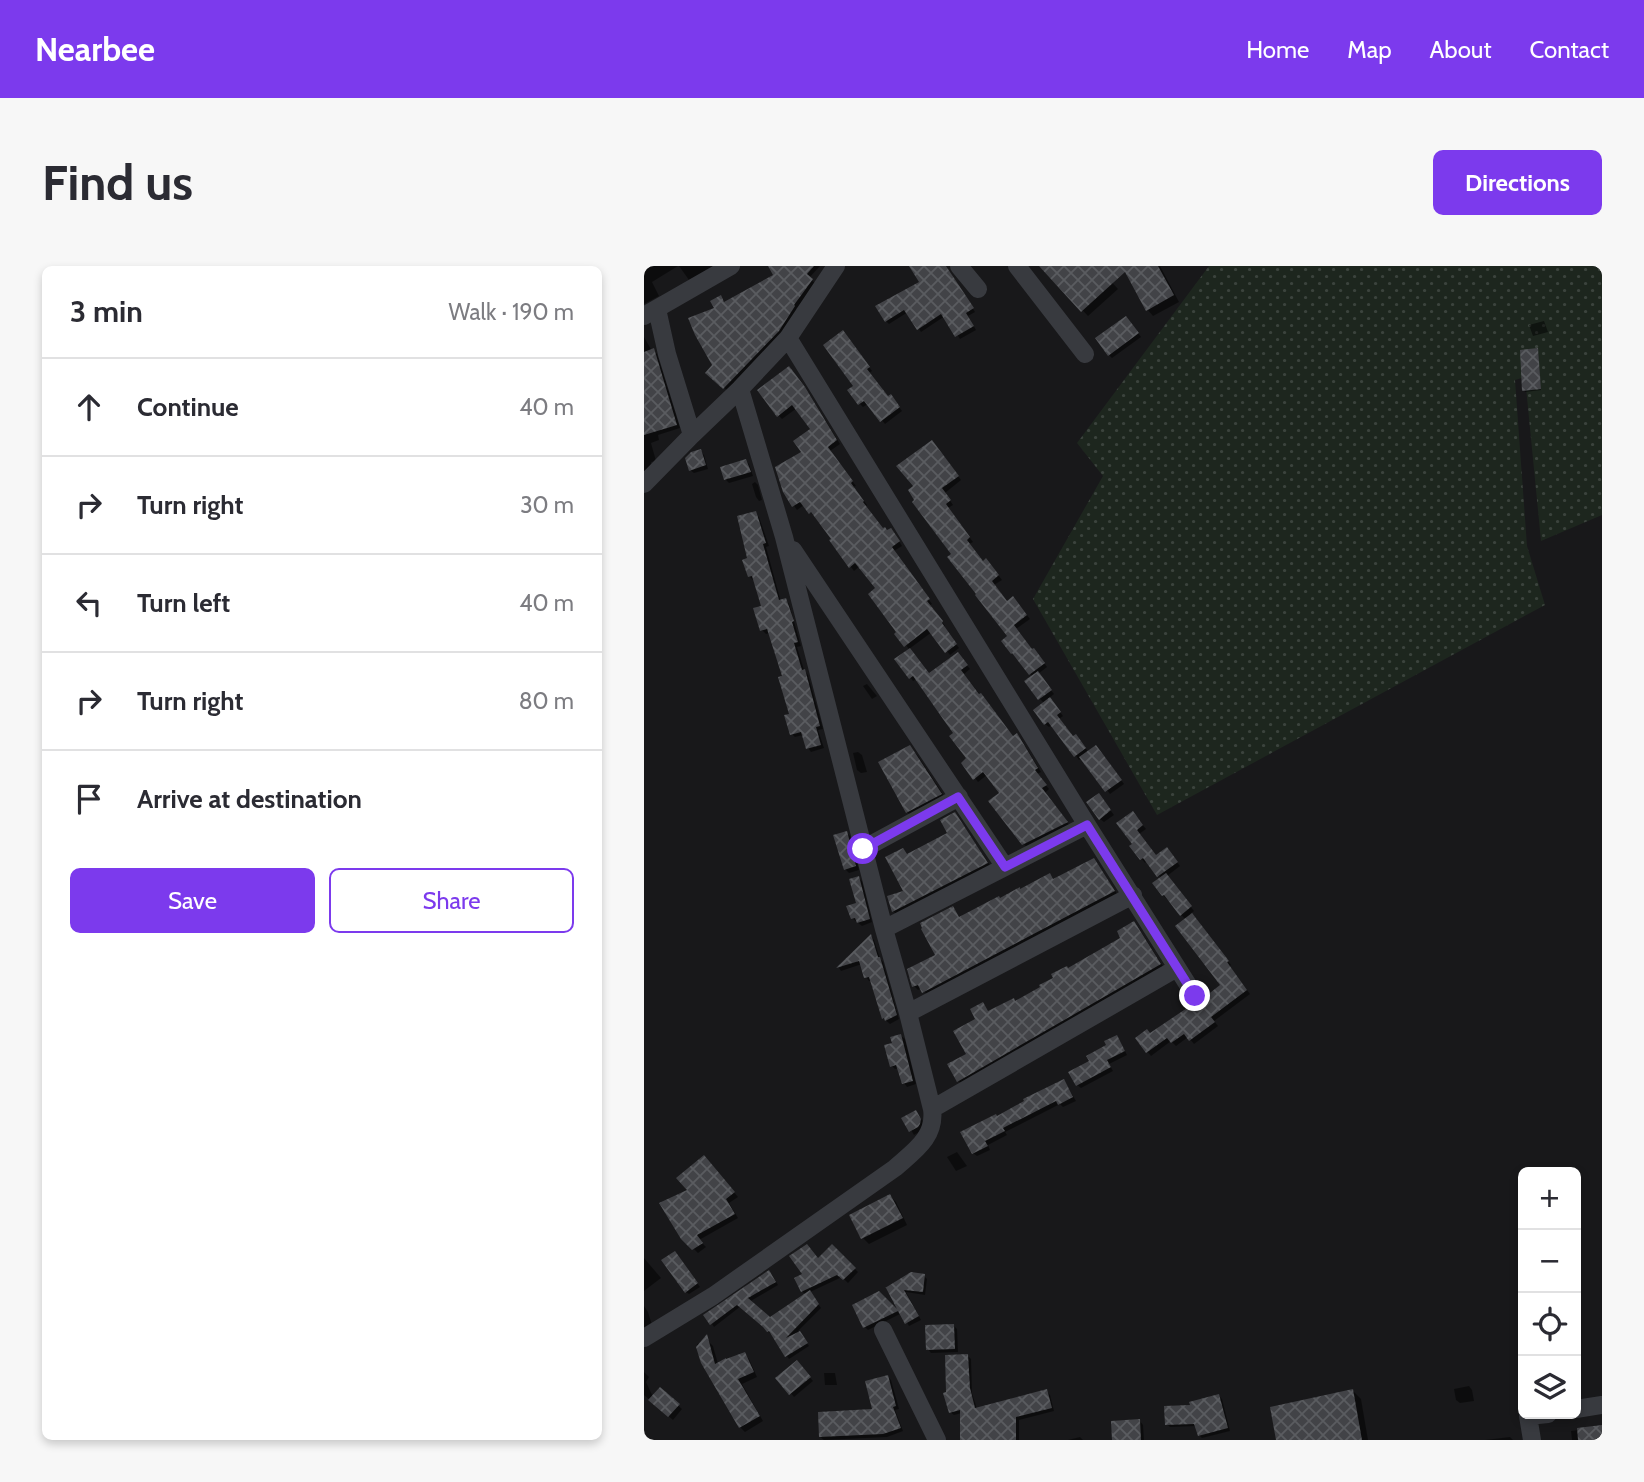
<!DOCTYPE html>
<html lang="en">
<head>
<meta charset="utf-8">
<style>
	:root { --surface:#fff; --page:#f7f7f7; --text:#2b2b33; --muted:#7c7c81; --line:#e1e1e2; --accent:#7c3aed }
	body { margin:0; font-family:Cabin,sans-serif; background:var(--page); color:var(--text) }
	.controls { position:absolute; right:21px; bottom:21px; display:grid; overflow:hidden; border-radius:10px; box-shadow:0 4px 10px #0003 }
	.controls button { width:63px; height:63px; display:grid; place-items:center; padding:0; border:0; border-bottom:2px solid var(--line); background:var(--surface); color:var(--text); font:35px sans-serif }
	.stop { position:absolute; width:21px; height:21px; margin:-16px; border:5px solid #7c3aed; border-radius:50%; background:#fff }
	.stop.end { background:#7c3aed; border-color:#fff; box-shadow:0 2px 7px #0008 }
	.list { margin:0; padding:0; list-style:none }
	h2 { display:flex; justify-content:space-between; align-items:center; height:91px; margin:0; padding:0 28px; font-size:30px }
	h2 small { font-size:23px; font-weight:400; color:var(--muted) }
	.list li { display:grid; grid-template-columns:46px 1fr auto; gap:21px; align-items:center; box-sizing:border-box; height:98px; padding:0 28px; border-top:2px solid var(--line) }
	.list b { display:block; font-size:26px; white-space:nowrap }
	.list em { font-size:23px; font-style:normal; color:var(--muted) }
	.actions { display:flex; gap:14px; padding:21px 28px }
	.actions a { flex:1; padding:16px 0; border:2px solid var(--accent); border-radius:10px; text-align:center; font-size:24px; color:var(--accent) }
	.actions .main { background:var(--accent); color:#fff }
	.icon { flex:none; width:38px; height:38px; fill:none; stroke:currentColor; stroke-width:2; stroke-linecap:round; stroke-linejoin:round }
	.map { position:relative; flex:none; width:958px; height:1174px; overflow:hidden; border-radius:10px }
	header { display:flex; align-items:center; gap:42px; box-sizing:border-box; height:98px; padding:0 35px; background:var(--accent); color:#fff }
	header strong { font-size:33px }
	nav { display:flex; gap:38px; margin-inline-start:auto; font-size:24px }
	.intro { display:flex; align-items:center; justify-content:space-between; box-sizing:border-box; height:168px; padding:0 42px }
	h1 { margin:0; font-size:49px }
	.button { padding:18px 32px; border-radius:10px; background:var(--accent); color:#fff; font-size:24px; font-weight:700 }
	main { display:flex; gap:42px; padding:0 42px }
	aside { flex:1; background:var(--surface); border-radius:10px; box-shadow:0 4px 10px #0003 }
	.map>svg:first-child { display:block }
	.grass { fill:url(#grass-dots) }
	.shadow { fill:#0007 }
	.building { fill:url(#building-cross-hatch) }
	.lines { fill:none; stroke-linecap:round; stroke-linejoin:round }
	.minor { stroke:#383a3f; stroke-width:18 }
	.route { stroke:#7c3aed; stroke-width:9 }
</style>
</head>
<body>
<header>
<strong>Nearbee</strong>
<nav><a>Home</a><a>Map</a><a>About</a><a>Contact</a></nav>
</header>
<div class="intro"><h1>Find us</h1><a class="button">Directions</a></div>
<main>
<aside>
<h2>3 min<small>Walk · 190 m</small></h2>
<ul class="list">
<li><svg class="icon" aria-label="ahead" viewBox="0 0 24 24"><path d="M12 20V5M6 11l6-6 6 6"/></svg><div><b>Continue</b></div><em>40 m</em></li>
<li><svg class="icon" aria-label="right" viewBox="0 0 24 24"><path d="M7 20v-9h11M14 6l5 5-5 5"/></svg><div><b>Turn right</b></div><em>30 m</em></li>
<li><svg class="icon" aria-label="left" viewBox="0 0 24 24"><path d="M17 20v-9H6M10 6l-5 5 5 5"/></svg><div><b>Turn left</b></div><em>40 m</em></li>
<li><svg class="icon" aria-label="right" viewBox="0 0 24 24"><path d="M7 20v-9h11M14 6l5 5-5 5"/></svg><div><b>Turn right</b></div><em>80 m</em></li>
<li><svg class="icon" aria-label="arrive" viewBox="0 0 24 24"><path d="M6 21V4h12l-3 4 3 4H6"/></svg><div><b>Arrive at destination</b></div></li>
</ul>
<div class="actions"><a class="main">Save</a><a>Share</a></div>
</aside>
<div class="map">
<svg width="958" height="1174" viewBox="0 0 958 1174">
	<defs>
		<pattern id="grass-dots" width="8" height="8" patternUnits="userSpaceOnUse" patternTransform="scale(1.75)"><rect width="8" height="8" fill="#1d261e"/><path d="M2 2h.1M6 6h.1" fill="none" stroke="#3b433d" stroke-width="1.8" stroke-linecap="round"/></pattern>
		<pattern id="building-cross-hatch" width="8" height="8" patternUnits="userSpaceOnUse" patternTransform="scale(1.75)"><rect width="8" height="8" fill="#424347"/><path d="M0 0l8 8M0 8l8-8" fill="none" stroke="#5a5c60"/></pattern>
	</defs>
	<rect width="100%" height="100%" fill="#18181a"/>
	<path class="grass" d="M565,0h393v249l-61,26 -16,-164 -10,3 12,166 18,59 -388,210 -124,-216 70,-123 -26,-33z"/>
	<path class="shadow" d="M0,0h34l-26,16 7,14 -15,8z
		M35,0h36l-26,14z
		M126,0h50l-11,12 7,6 -20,25 2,2 -16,23 -54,57 -21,-18 7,-8 3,-56 3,-12 5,6 51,-28z
		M268,0h34l29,46 -7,4 8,14 -16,9 -15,-23 -24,16 -13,-20 -19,12 -3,-3 35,-39z
		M397,0h56l21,23 -30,27z
		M479,0h37l19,36 -26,14 -6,-7z
		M900,55l4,11 -15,4 -4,-11z
		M486,56l11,15 -29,21 -3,-3z
		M203,70l25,35 -3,2 19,25 6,2 8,11 -17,13 -17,-20 -5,3 -3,-3z
		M0,71l8,14 2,-1 3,4 23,74 -22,7 1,5 -8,3 5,18 -5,1 1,4 -8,9z
		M894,84l3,40 -16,2 -1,-2z
		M164,126l32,52 -10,7 26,35 -3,1 14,18 -1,1 18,24 10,3 8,13 -8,5 38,53 -2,1 15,21 -1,1 15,21 -9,7 -18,-23 -23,17 -12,-15 2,-2 -21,-43 -18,-23 -6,5 -23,-30 2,-2 -18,-24 -1,1 -10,-11 -7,5 -13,-18 19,-40 9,-23 -15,-21 -15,11 -4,-4z
		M292,180l25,34 -16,13 8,12 -5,3 25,34 -4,2 14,19 7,1 12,16 -8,5 13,18 10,-1 13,17 -14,10 16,22 5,2 10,14 -9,7 16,20 -5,4 14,18 -4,3 15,19 5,2 10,13 11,-2 24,33 -14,10 -28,-36 -3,2 -3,-4 -24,-31 -3,2 -4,-3 -1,-21 -4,-4 -7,-22 -21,-24 -3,-16 -55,-83 -39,-67z
		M56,185l4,4 4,14 -14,4 -4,-3z
		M102,195l3,3 4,12 -24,7 -4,-4z
		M111,216l3,3 4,15 -3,1 -3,-4 -4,-13z
		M111,247l4,4 10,29 -3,1 15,55 5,-2 3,4 12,42 -4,1 7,23 4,5 15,54 -5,1 6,18 -13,4 -3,-4 -5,-13 -8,2 -3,-3 -1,-19 -7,-37 -14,-45 -4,1 -4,-4 1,-23 -8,-28 -2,1 -4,-4v-17z
		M317,392l9,11 -6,5 50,64 7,1 20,33 -4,2 12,15 -4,4 25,33 -43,22 -36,-46 10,-8 -14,-19 -9,7 -3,-4 -6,-19 -14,-25 -38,-55 -4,2 -16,-21 32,15z
		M223,418l10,12 -5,3 -9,-13z
		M266,482l8,8 30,46 -33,18 -8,-8z
		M214,486l4,3 5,17 -6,1 -4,-3 -4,-17z
		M458,533l12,16 -10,7 -4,-3z
		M492,551l10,12 -7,5 17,23 14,-4 10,13 -13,10 27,35 -4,3 41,51 -2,2 21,27 -36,27 4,5 -24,18 -6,-7 -12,9 -5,-5 -20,15 -14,-17 14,-4 52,-28 19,-21 -36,-66 -23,-25 -2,-17 -14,-17 -2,2 -13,-16z
		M314,552l33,49 -94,48 -4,-4 -4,-14 16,-5 44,-58z
		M203,567l3,3 9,34 -10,3 -4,-4z
		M450,594l24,35 -191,100 -5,-7 -4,2 -4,-4 23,-30 23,-38 90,-43 3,4z
		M214,612l4,3 10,41 -10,4 -10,-8 6,-14z
		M494,661l26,41 -202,116 -4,-3 10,-26 15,-51 6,9 27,-11 52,-32 55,-32z
		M227,670l3,4 6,19 3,3 16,57 -9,5 -7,-6 -11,-38 -3,1 -3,-4 -4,-13 -21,7 -2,-3z
		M257,770l4,3 11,45 -9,3 -3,-4 -5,-15 -4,1 -3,-3 2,-22z
		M476,775l7,14 -18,9 4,7 -32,17 -4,-3z
		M420,815l12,20 -13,6 -3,-3 -55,28 2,3 -19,10 2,5 -13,6 -4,-3 24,-35z
		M272,846l8,11 -3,8 -7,4 -10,-17z
		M313,886l10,14 -11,5 -9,-14z
		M64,895l30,36 -9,6 9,15 -39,22 7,7 -8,6 -15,-15 6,-47z
		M246,930l6,6 11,23 -38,19 -6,-6 -12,-22z
		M188,980l26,26 -10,11 -6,-6 -32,15 11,16 -23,23 11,15 -20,13 -17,-26 -1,1 -30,-28 -27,21 -2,-3 60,-49 6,10 -29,17 21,17 36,-24 -4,-4 3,-16z
		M34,990l22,31 -11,7 -3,-2z
		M0,992l17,20 -17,13z
		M280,1010l3,3 -2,16 -19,-3 15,28 -12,6 -20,-36z
		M235,1027l21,21 -32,16 -3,-3z
		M0,1040l4,6 4,13 -8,5z
		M309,1059l4,4 1,23 -27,1 -3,-4z
		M64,1075l5,5 5,18 26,-10 5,5 8,18 -15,7 21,37 -18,11 -5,-5 -37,-64 -6,-19z
		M324,1090l3,3 1,34 5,16 69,-18 4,4 4,16 -35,9v20h-57v-27l-8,2 -4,-3z
		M153,1097l16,18 -19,16 -16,-19z
		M0,1106l5,5 -3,5 7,15 7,-8 22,20 -9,11 -29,-25z
		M180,1107h11l2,12h-12z
		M244,1111l3,3 8,29 -4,1 8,21 -16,6 -63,3 -4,-3 54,-26z
		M825,1120l3,4 2,11 -14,2 -4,-3 -2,-11z
		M709,1125l8,8 7,41h-90z
		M575,1130l3,3 8,32 -28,7 -3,-3 -2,-9 -27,1 -3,-3 25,-17z
		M496,1155l3,4 1,15h-30z
		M958,1161v13h-30l-1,-9z
		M436,1171l3,3h-15z
		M866,1171l3,3h-28z"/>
	<path class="building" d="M124,0h46l-7,8 6,5 -19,26 1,1 -16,25 -56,58 -18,-16 7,-8 -17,-30 -7,-17 26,-10 -4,-7 11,-6 3,7 49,-27z
		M265,0h37l28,42 -8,5 8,13 -19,11 -14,-23 -24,16 -13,-20 -19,12 -10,-16 44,-24z
		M395,0h119l16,29 -28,16 -21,-39 -44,40z
		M482,50l13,17 -31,23 -13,-18z
		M199,64l27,37 -3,2 21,27 3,-2 9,13 -20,15 -16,-21 -6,4 -11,-15 6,-4 -30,-41z
		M10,82l23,77 -33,10v-83z
		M894,82l3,41 -19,2 -2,-41z
		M145,100l16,21 32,53 -9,7 25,34 -2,2 13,18 -1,1 20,26 2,-1 2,3 4,-2 9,13 -8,6 38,52 -3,2 16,20 -1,2 15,21 -12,9 -18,-24 -23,18 -10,-13 2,-2 -28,-38 7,-6 -20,-25 -6,5 -20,-28 2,-1 -20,-27 -2,2 -9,-12 -8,5 -9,-15 -8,-25 26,-15 -8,-11 17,-12 -18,-24 -15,12 -20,-27z
		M288,174l27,36 -17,12 9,12 -5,4 24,33 -3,3 16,21 3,-3 13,17 -7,6 15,20 6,-5 14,19 -13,10 18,24 2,-1 11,15 -16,12 -17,-22 -1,1 -10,-13 6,-5 -32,-41 1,-1 -29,-37 4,-3 -39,-52 2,-2 -6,-10 5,-4 -17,-20z
		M57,183l5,16 -17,6 -4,-13 6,-6z
		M102,193l5,13 -27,8 -4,-13z
		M112,245l10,32 -3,1 16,56 7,-2 8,23 -2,1 6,20 -4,1 8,27 3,-1 15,57 -4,1 5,18 -15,4 -5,-17 -11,3 -6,-20 5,-1 -11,-37 4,-1 -15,-47 -7,2 -7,-23 8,-2 -9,-30 -4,1 -6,-17 5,-2 -10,-42z
		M266,382l19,25 29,-21 10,13 -7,5 18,24 2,-1 32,43 4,-3 21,35 -3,2 12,15 -5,3 26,34 -46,23 -34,-44 11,-8 -16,-21 -10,8 -12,-17 5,-5 -17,-22 4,-3 -10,-14 -30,-43 -4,3 -15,-20z
		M394,405l14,19 -14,10 -14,-19z
		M406,431l11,15 -4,3 16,21 3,-2 10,14 -12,9 -26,-35 -4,3 -11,-15z
		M266,479l32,49 -36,19 -28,-51z
		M452,479l26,35 -17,12 -26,-35z
		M455,527l12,17 -12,10 -13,-18z
		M489,545l10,14 -6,5 19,25 11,-8 11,15 -21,15 -14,-19 -3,2 -11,-14 3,-2 -16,-21z
		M311,546l33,51 -96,49 -5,-16 16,-5 -18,-34 18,-9 4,6 40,-21 -7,-13z
		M203,565l9,35 -12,4 -11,-35z
		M450,592l21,33 -193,102 -4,-8 -6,2 -5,-18 28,-14 -14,-26 1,-1 -2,-5 33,-17 6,11 40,-21 1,2 20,-11v2l30,-16 3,6z
		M522,607l26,33 -12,10 -16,-21 -2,1 -10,-13z
		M215,610l11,43 -13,4 -2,-5 -4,1 -5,-13 10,-3 -7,-24z
		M548,647l37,48 -2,1 20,28 -36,27 4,5 -26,19 -5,-7 -13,9 -4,-5 -21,15 -11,-15 12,-9 3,4 40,-27 6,1 6,-2 3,-4 1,-5 14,-11 -45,-59z
		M490,655l27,43 -204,118 -10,-18 19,-10 -13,-23 22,-12 -5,-10 13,-7 5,9 26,-13 1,3 25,-14 -1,-2 14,-7 -2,-4 16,-8 1,2 52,-30 -3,-7z
		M227,668l7,23h2l17,58 -12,6 -1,-3 -2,1 -13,-42 -5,1 -5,-17 -23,7z
		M257,768l12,47 -11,3 -6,-19 -6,2 -6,-22 8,-2 -2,-6z
		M473,769l8,16 -18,9 4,7 -35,19 -8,-14 21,-11 -3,-5 20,-11 -2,-4z
		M420,813l9,18 -15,8 -2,-4 -53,27 2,3 -20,10 3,5 -16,8 -12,-22 36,-18 1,2 27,-15 -1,-2z
		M272,844l5,9 -1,5 -2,3 -9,5 -8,-14z
		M60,889l31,37 -9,7 9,15 -38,21 6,8 -11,7 -11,-11 -22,-36 28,-13 -11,-12z
		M246,928l13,24 -42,21 -12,-24z
		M163,978l11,14 14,-14 24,24 -13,12 -6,-5 -36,17 -7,-14 8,-4 -13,-18z
		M31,985l23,32 -13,10 -24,-33z
		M125,1004l7,12 -28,16 22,19 40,-27 9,14 -33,34 14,-7 8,12 -23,14 -16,-26 -2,1 -4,-5 -26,-22 -27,20 -7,-10z
		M267,1006l14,2 -2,18 -19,-2 15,26 -14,8 -7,-13 -35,17 -11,-23 27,-14 18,18 -11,-21h-1z
		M310,1058l1,25 -29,1 -1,-25z
		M63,1068l8,30 11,-6v1l19,-7 9,20 -16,7 22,37 -21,12 -38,-65 -5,-16z
		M324,1088l2,34 5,20 72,-19 5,19 -36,9v23h-56v-30l-11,3 -6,-20 3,-1 -1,-37z
		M153,1094l14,17 -22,18 -14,-17z
		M244,1109l8,31 -3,1 8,21 -18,6 -64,3 -1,-25 54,-3 -7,-28z
		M16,1121l20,17 -12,13 -20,-17z
		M709,1123l9,51h-86l-6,-33z
		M575,1128l9,34 -30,8 -4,-12 -29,1 -1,-19 26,-1 -1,-3z
		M496,1153l1,21h-29l-1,-19z
		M958,1159v15h-24l-1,-12z"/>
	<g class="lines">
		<path class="minor" d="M315,0l19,23
			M373,0l68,88
			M13,43l10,45 25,81
			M0,50l87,-50
			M144,72l299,487 108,171
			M0,218l48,-49 48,-46 48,-51 48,-72
			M149,284l212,317
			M219,583l96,-52
			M240,663l203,-104
			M264,747l225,-118
			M288,843l245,-141
			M239,1064l54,110
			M0,1072l69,-42 182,-128c19,-17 41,-31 37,-59l-24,-96 -24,-84 -100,-392 -44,-148
			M932,1143l26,-4
			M888,1174l-4,-24 20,-2"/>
	</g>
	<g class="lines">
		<path class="route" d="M219,583l95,-52 47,70 82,-42 108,171"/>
	</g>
</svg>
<div class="controls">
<button>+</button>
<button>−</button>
<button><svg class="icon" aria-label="locate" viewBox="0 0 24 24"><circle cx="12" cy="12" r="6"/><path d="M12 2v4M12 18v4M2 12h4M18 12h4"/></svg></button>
<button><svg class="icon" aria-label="layers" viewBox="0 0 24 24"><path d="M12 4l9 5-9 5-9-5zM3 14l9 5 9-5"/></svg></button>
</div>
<div class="stop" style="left:219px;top:583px"></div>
<div class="stop end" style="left:551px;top:730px"></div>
</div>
</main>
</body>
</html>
